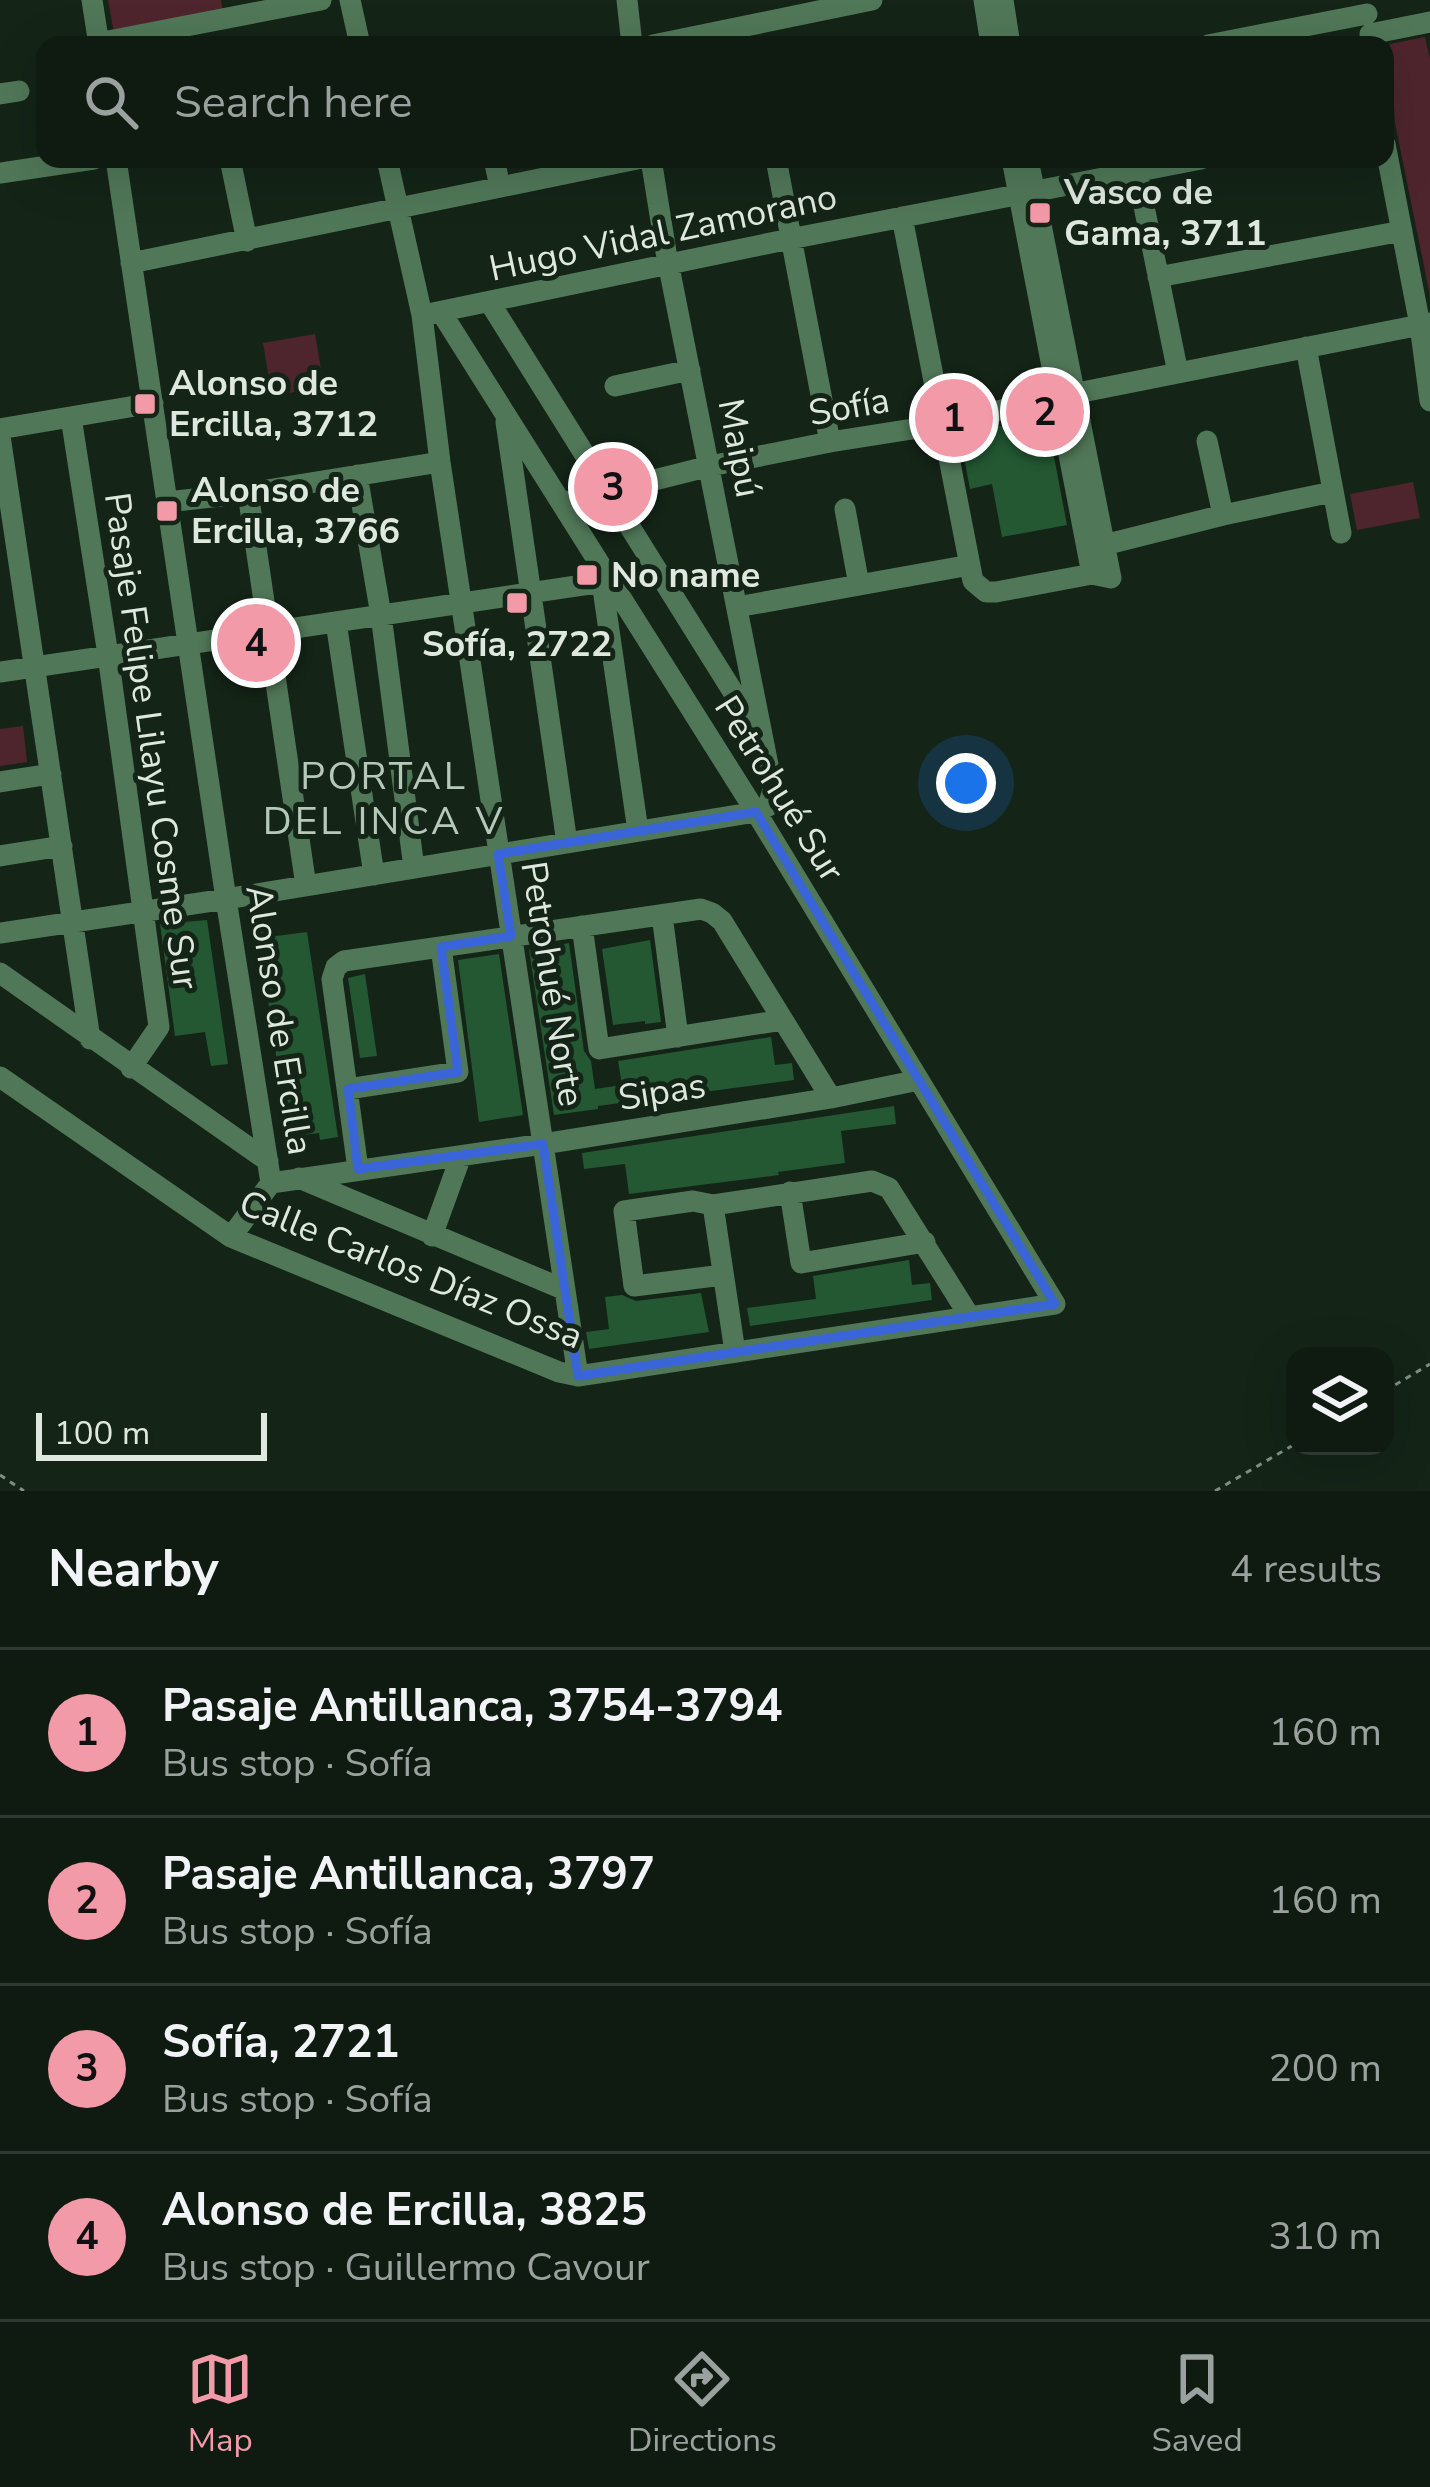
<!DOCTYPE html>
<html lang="en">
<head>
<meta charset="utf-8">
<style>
	:root { --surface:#0f1b11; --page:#18241a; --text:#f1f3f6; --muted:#9ba19f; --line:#2f3931; --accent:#f39aa8 }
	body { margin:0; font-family:"Nunito Sans",sans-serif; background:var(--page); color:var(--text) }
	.controls { position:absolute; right:36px; bottom:36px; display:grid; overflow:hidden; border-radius:24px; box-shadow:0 12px 48px #0002 }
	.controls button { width:108px; height:108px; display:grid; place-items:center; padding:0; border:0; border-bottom:3px solid var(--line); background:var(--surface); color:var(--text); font:60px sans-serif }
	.scale { position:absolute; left:36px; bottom:30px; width:231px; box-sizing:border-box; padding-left:12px; border:6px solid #dee8df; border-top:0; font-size:33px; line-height:42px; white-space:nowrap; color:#dee8df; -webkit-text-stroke:9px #142417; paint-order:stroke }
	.you { position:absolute; left:966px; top:783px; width:42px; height:42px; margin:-30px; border:9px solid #fff; border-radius:50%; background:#1a73e8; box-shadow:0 0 0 18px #1a73e833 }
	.badge { display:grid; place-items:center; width:78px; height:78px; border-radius:50%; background:var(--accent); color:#111; font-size:39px; font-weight:700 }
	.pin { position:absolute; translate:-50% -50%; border:6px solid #fff; box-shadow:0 3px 12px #0006 }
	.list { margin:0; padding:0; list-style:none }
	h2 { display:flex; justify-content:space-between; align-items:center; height:156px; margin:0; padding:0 48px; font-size:51px }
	h2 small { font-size:39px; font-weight:400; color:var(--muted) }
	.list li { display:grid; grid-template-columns:78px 1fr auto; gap:36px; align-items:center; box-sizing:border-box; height:168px; padding:0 48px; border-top:3px solid var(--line) }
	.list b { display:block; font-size:45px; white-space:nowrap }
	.list p { margin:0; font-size:39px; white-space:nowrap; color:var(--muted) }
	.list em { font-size:39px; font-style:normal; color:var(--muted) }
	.icon { flex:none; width:66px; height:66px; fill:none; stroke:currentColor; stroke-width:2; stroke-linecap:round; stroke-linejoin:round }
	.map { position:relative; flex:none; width:1430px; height:1491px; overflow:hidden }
	.search { position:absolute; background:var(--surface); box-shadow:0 12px 48px #0002; left:36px; right:36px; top:36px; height:132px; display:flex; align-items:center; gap:30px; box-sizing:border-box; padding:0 42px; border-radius:24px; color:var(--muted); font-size:45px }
	.sheet { height:828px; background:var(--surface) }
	nav { display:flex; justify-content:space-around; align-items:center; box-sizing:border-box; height:168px; border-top:3px solid var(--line); background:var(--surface); font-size:33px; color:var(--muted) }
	nav a { display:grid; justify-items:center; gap:6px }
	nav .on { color:var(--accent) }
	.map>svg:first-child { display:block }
	.green { fill:#4f252d }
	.building { fill:#235832 }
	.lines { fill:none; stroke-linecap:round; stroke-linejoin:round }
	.path { stroke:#818e83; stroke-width:3; stroke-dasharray:6 6; stroke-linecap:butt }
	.minor { stroke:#507758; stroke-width:21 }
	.marked { fill:none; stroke:#3a65d9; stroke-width:9; stroke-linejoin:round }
	.poi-dot { fill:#f39aa8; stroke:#142417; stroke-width:4.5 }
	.labels { text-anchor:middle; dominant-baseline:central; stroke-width:10; stroke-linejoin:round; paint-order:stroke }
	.poi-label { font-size:36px; font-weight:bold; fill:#dee8df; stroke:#142417; text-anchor:start }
	.street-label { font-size:36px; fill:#dee8df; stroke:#142417 }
	.neighbourhood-label { font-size:39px; letter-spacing:3px; fill:#b4c9b8; stroke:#142417 }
</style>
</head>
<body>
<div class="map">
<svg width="1430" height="1491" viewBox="0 0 1430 1491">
	<rect width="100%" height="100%" fill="#142417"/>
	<path class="green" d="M108,0h113l2,14 -109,19z
		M1425,37l5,22v237l-35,-173 -5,-79z
		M315,334l9,53 -52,9 -9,-53z
		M1413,482l7,36 -63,12 -7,-36z
		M23,726l4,36 -27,4v-37z"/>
	<path class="building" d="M1046,415l21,110 -65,12 -10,-53 -22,5 -10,-53z
		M207,920l21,144 -17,2 -6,-34 -30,4 -15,-112z
		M275,930l1,6 31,-4 31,205 -18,3 -1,-7 -31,4 -30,-205z
		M650,940l11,82 -16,2v-3l-32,4 -11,-76z
		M569,943l15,108 7,10 4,28 27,-4 -4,-24 153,-24 4,28 17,-2 2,17 -196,26v3l-44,6 -25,-165z
		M499,954l24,161 -44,7 -21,-162z
		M365,974l12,82 -17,2 -12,-80z
		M894,1106l2,18 -55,7 4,32 -67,9 1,3 -150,19 -4,-30 -41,5 -2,-16z
		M909,1260l3,25 18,-2 2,17 -182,26 -3,-18 69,-9 -3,-23z
		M701,1293l8,39 -120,17 -3,-17 23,-3 -4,-32 17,-2 14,6z"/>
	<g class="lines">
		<path class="path" d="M1385,1391l45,-27
			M0,1475l24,16
			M1215,1491l80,-47"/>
		<path class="minor" d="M92,0l7,45
			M350,0l10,45
			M627,0l5,45
			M984,0l7,45
			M1003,0l7,45
			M1370,34l60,-12
			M98,43l223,-43
			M653,45l219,-45
			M1208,45l159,-31
			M0,94l19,-3
			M1385,144l35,181 10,76
			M116,159l110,740 45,284 -40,54
			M230,159l17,82
			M387,159l35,156 18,147 138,914
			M494,159l6,28
			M776,159l54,283
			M1012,159l80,415
			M1137,172l41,201
			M0,173l94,-14
			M902,217l71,364 13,11h10l96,-18 19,4 -83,-419
			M131,263l506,-104
			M1158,277l244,-46
			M490,303l265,424
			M428,314l362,-75 411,-80
			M1306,347l35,186
			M615,386l75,-16
			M71,417l37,238 51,372 -28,41
			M506,422l61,421
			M0,429l153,-26
			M0,436l90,603
			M1207,441l16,74
			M357,475l24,140 33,253
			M248,493l58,393
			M167,502l81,-9 192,-31
			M563,503l147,-37 120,-24 114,-18 103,-25 383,-76
			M845,509l14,76
			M1104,545l119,-30 109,-23
			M602,582l36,249
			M737,607l233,-42
			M336,622l38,253
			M0,672l610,-91
			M0,782l51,-8
			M0,856l62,-10
			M662,915l16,122
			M582,926l17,123 184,-29
			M0,933l226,-34 530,-87 12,-6 5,-16 -107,-538 -15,-93
			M0,973l268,188
			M0,1077l231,160 328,135 19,4 477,-72 -299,-492 -315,-500
			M348,1089l110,-17 -17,-125
			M358,1169l-26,-190 4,-12 8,-6 357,-52 11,4 10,8 109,177
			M299,1178l264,111
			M271,1183l272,-39 288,-46 88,-18
			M790,1192l11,71 124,-21
			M713,1205l22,147
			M432,1236l29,-80
			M723,1275l-89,11 -10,-75 69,-10 20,4 159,-24 17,7 81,129"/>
	</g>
	<path class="marked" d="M756,812l299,492 -477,72 -35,-232 -185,25 -10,-80 110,-17 -17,-125 70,-11 -13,-82z"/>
	<g class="poi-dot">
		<rect x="1028" y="201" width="24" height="24" rx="6"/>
		<rect x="133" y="392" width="24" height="24" rx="6"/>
		<rect x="155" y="499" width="24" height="24" rx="6"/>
		<rect x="575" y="563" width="24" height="24" rx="6"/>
		<rect x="505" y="591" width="24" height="24" rx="6"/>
	</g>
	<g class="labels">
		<g class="poi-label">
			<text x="1064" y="192">Vasco de<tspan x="1064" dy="41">Gama, 3711</tspan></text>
			<text x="169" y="383">Alonso de<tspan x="169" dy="41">Ercilla, 3712</tspan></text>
			<text x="191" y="490">Alonso de<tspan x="191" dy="41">Ercilla, 3766</tspan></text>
			<text x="611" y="575">No name</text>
			<text x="517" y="644" text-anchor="middle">Sofía, 2722</text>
		</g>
		<g class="street-label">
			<text transform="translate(663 233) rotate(-12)">Hugo Vidal Zamorano</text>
			<text transform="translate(849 407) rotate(-10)">Sofía</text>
			<text transform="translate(739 448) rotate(79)">Maipú</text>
			<text transform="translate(151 741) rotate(82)">Pasaje Felipe Lilayu Cosme Sur</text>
			<text transform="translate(779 789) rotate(58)">Petrohué Sur</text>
			<text transform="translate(552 984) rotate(81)">Petrohué Norte</text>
			<text transform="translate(279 1020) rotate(81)">Alonso de Ercilla</text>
			<text transform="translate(662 1092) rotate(-9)">Sipas</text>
			<text transform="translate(411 1270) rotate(22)">Calle Carlos Díaz Ossa</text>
		</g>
		<g class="neighbourhood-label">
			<text x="384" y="776">PORTAL<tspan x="384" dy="45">DEL INCA V</tspan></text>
		</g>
	</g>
</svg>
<div class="controls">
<button><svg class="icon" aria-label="layers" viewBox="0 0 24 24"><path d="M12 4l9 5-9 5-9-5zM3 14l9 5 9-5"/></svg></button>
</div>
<div class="scale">100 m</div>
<div class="you"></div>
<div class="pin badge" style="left:954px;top:418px">1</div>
<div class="pin badge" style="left:1045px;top:412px">2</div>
<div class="pin badge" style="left:613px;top:487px">3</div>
<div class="pin badge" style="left:256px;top:643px">4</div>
<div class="search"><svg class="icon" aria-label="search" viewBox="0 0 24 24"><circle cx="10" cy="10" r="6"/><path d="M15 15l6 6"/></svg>Search here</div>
</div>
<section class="sheet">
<h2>Nearby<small>4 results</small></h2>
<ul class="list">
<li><span class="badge">1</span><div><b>Pasaje Antillanca, 3754-3794</b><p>Bus stop · Sofía</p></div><em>160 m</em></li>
<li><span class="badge">2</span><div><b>Pasaje Antillanca, 3797</b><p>Bus stop · Sofía</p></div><em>160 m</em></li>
<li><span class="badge">3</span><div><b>Sofía, 2721</b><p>Bus stop · Sofía</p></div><em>200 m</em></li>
<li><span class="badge">4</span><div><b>Alonso de Ercilla, 3825</b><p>Bus stop · Guillermo Cavour</p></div><em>310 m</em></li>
</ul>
</section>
<nav>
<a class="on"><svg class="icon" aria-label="map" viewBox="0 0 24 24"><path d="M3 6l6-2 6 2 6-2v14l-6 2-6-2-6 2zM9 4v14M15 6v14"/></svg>Map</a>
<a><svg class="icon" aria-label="directions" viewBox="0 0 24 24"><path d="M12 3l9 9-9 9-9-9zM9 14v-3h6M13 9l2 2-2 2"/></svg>Directions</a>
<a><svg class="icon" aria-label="saved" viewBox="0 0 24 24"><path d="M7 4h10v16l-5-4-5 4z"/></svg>Saved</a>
</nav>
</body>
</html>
